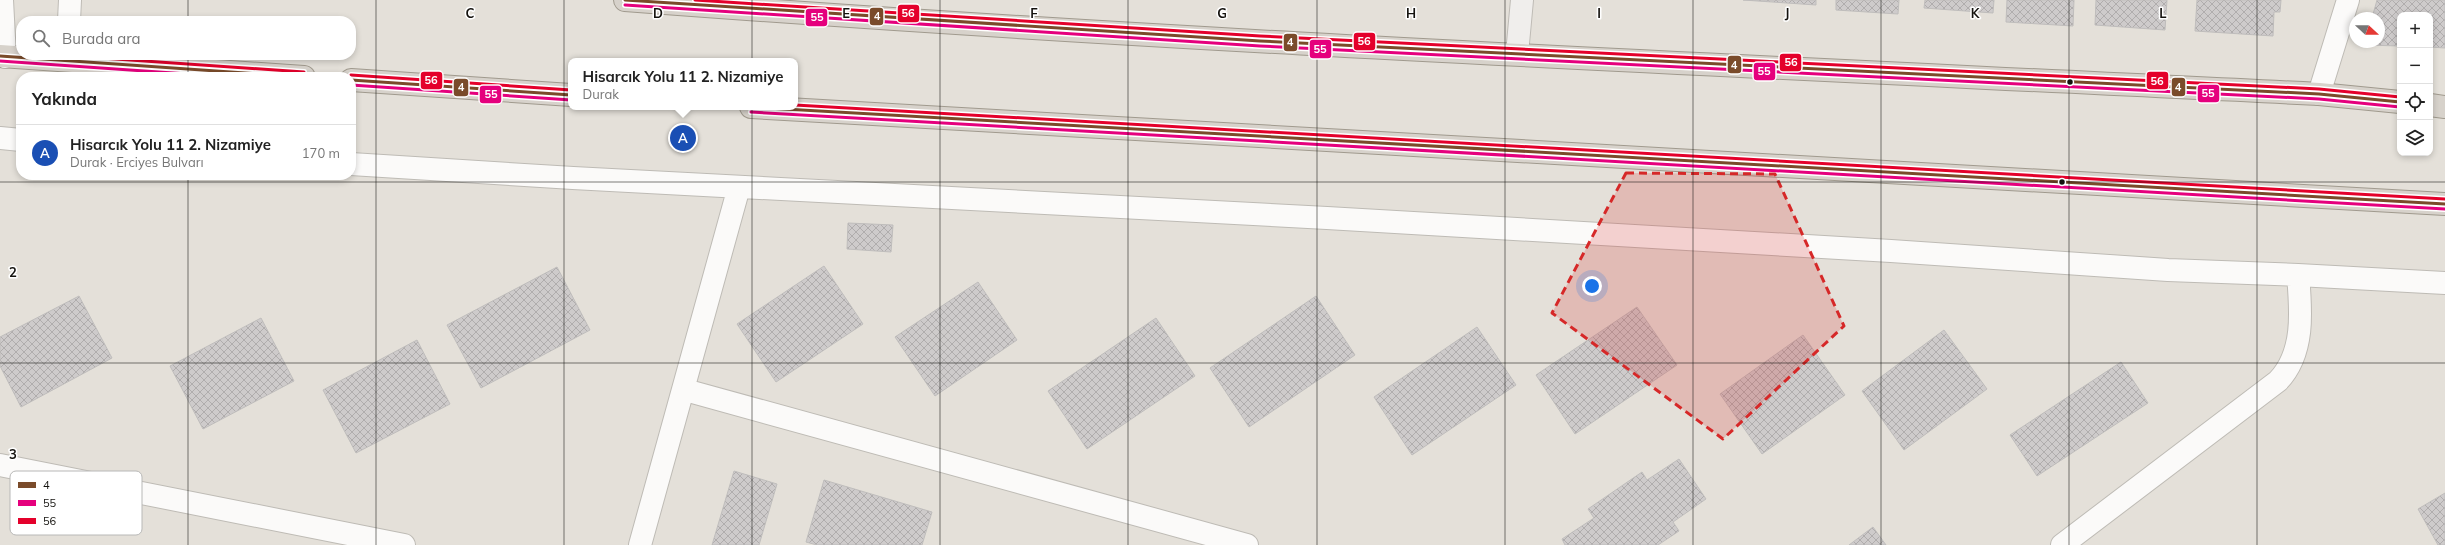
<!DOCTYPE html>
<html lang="tr">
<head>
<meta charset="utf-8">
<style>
	:root { --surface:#fff; --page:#f6f6f6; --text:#222; --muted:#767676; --line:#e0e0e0; --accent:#0f766e }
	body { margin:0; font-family:Mulish,sans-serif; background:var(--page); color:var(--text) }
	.controls { position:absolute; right:12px; top:12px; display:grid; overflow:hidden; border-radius:8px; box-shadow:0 2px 6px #0003 }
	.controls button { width:36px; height:36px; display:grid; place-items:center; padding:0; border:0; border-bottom:1px solid var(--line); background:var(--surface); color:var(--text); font:20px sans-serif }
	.compass { position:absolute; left:2349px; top:12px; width:36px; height:36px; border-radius:50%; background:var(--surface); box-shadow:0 2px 6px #0003; rotate:111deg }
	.you { position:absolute; left:1592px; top:286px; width:14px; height:14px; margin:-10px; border:3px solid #fff; border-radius:50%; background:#1a73e8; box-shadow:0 0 0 6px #1a73e833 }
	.badge { display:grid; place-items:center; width:26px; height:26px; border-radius:50%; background:var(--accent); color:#fff; font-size:13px; font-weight:700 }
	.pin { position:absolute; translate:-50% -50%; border:2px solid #fff; box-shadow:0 1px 4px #0006 }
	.popup { position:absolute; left:568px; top:58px; width:230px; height:52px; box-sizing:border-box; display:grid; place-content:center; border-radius:8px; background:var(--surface); filter:drop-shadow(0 1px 3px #0005); font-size:13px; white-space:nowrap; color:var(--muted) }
	.popup b { font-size:15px; color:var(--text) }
	.popup::after { content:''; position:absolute; left:50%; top:100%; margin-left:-8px; border:8px solid transparent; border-top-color:var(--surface) }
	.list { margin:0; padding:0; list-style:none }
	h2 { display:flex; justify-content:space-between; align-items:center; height:52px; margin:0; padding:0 16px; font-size:17px }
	h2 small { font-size:13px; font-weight:400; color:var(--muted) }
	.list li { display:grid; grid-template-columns:26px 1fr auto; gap:12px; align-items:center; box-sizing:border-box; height:56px; padding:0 16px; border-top:1px solid var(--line) }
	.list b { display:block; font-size:15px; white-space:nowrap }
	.list p { margin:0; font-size:13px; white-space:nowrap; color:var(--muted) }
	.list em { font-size:13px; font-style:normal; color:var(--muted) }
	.icon { flex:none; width:22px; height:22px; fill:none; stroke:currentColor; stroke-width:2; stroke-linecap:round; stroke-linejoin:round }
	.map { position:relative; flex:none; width:2445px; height:545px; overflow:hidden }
	.search { position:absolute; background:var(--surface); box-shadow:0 2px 6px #0003; left:16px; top:16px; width:340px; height:44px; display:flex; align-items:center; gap:10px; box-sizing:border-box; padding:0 14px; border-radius:16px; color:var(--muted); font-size:15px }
	.panel { position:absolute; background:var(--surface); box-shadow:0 2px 6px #0003; left:16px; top:72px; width:340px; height:108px; border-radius:16px }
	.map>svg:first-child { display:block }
	.building { fill:url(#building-cross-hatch); stroke:#bfbdbc }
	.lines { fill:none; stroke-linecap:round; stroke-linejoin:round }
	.street-casing { stroke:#bebbb5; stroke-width:24 }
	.secondary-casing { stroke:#bebbb5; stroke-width:24 }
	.highway-casing { stroke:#a09a8e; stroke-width:24 }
	.street { stroke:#fbfaf9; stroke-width:22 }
	.secondary { stroke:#f0eeec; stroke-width:22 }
	.highway { stroke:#d7d2cb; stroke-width:22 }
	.bus-1-casing { stroke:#fff; stroke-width:6 }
	.bus-2-casing { stroke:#fff; stroke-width:6 }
	.bus-3-casing { stroke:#fff; stroke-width:6 }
	.bus-1 { stroke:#7a4b2a; stroke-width:3 }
	.bus-2 { stroke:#e5007d; stroke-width:3 }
	.bus-3 { stroke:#e4002b; stroke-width:3 }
	.marked { fill:#d62828; fill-opacity:0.2; stroke:#d62828; stroke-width:3; stroke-dasharray:8 5; stroke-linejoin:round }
	.grid { fill:none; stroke:#14120e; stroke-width:1; stroke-opacity:0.55 }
	.bus-dot { fill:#14120e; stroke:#fff; stroke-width:1.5 }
	.key { fill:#fff; stroke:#b8b8b7; stroke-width:1 }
	.key-label { font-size:11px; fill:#14120e }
	.grid-label { font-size:13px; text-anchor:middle; font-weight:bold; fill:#14120e; stroke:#fff; stroke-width:3; stroke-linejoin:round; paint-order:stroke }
	.line-badge { stroke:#fff; stroke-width:1.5 }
	.badge-label { font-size:11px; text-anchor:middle; font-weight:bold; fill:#fff }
</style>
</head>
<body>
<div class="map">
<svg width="2445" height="545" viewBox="0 0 2445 545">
	<defs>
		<pattern id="building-cross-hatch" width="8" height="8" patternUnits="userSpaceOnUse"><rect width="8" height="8" fill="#cecbcb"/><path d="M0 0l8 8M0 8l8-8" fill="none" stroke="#b0adad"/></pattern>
	</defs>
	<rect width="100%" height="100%" fill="#e4e0d9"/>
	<path class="building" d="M1743,0h73v5z
		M1836,0h63l-1,14 -62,-4z
		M1925,0h69l-1,13 -69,-5z
		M2007,0h67l-1,26 -67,-4z
		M2096,0h71l-2,30 -70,-5z
		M2197,0h84l-1,12h-6l-1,24 -78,-5z
		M2377,0h68v48l-15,-1v-32h-30v31l-35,-1 1,-3h13v-24h-7z
		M848,223l45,2 -2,27 -44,-3z
		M824,266l39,58 -87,58 -39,-58z
		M557,267l33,63 -109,58 -34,-63z
		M978,282l39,58 -82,56 -40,-59z
		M79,296l33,62 -91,49 -21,-41v-29z
		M1316,296l39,59 -106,72 -39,-59z
		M1637,307l40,58 -102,69 -39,-59z
		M261,318l33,63 -91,48 -33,-63z
		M1156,318l39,58 -108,73 -39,-58z
		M1477,327l39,58 -104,70 -38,-58z
		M1944,330l43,59 -83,61 -42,-59z
		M1803,335l42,60 -83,59 -42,-60z
		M417,340l33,64 -94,49 -33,-63z
		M2121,362l27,41 -111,73 -27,-41z
		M1679,459l27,40 -33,23 6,9 -21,14h-93l-3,-6 32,-21 -6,-9 54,-37 5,8z
		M734,471l43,13 -18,61h-47z
		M824,480l108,32 -10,33h-105l-11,-3z
		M2445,493v52h-7l-20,-36z
		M1873,527l13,18h-37z"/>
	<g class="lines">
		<defs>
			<path id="street" d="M2,0l3,57
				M69,21l1,-21
				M2319,94l29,-94
				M0,138l21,2
				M351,164l222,14 754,40 564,33 277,19 130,5 147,8
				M685,390l562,155
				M0,465l404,80
				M640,545l99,-358
				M2062,545l216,-164c27,-28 23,-71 20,-106"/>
			<path id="secondary" d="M1517,54l5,-54"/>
			<path id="highway" d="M625,0c564,43 1130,66 1694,94l81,8
				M0,56l304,21
				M351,80l220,15
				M2430,105l15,2
				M751,107l1694,97"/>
		</defs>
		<use href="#street" class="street-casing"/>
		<use href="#secondary" class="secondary-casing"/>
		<use href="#highway" class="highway-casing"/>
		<use href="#street" class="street"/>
		<use href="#secondary" class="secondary"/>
		<use href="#highway" class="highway"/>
		<defs>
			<path id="bus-1" d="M625,0l635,41 1059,53 81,8
				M0,56l304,21
				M351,80l220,15
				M751,107l1694,97"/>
			<path id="bus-2" d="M625,5l635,41 1059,53 81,8
				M0,61l231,16
				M351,85l220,15
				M751,112l1694,97"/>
			<path id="bus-3" d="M695,0l565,36 1059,53 81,8
				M58,55l246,17
				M351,75l220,15
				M795,105l1650,94"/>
		</defs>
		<use href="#bus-1" class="bus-1-casing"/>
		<use href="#bus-2" class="bus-2-casing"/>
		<use href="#bus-3" class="bus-3-casing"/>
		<use href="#bus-1" class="bus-1"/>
		<use href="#bus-2" class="bus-2"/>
		<use href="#bus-3" class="bus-3"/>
	</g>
	<path class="marked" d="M1626,173l149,1 69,152 -121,113 -171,-126z"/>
	<path class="grid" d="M188,0v21M376,0v545M564,0v545M752,0v545M940,0v545M1128,0v545M1317,0v545M1505,0v545M1693,0v545M1881,0v545M2069,0v545M2257,0v545M188,55v22M188,175v370M0,182h2445M0,363h2445"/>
	<g class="bus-dot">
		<circle cx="2070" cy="82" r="3.5"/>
		<circle cx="2062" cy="182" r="3.5"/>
	</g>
	<rect x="10" y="471" width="132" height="64" rx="6" class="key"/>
	<rect x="18" y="482" width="18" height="6" fill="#7a4b2a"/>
	<rect x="18" y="500" width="18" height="6" fill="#e5007d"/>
	<rect x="18" y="518" width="18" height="6" fill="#e4002b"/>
	<g class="key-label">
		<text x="43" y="489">4</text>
		<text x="43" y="507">55</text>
		<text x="43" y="525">56</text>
	</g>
	<g class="grid-label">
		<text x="470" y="18">C</text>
		<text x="658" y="18">D</text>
		<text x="846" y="18">E</text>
		<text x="1034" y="18">F</text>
		<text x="1222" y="18">G</text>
		<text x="1411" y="18">H</text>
		<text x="1599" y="18">I</text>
		<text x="1787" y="18">J</text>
		<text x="1975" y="18">K</text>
		<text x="2163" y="18">L</text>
		<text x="13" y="277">2</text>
		<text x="13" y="459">3</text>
	</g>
	<g class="line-badge">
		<rect x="897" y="4" width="23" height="19" rx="4" fill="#e4002b"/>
		<rect x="869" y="7" width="15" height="19" rx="4" fill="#7a4b2a"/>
		<rect x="805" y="8" width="23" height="19" rx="4" fill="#e5007d"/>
		<rect x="1353" y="32" width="23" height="19" rx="4" fill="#e4002b"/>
		<rect x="1283" y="33" width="15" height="19" rx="4" fill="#7a4b2a"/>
		<rect x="1309" y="39" width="23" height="20" rx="4" fill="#e5007d"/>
		<rect x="1779" y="53" width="23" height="19" rx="4" fill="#e4002b"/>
		<rect x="1727" y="55" width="15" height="19" rx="4" fill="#7a4b2a"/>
		<rect x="1753" y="62" width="23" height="19" rx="4" fill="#e5007d"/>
		<rect x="420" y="71" width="23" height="19" rx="4" fill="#e4002b"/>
		<rect x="2146" y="71" width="23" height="19" rx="4" fill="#e4002b"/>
		<rect x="2171" y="77" width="15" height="20" rx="4" fill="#7a4b2a"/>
		<rect x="453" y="78" width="16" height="19" rx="4" fill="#7a4b2a"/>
		<rect x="2197" y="84" width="23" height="19" rx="4" fill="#e5007d"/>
		<rect x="479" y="85" width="23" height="19" rx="4" fill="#e5007d"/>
	</g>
	<g class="badge-label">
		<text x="908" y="17">56</text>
		<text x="877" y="20">4</text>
		<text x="817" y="21">55</text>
		<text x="1364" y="45">56</text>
		<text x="1290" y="46">4</text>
		<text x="1320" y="53">55</text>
		<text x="1791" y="66">56</text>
		<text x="1734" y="69">4</text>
		<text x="1764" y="75">55</text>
		<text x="431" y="84">56</text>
		<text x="2157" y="85">56</text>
		<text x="2178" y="91">4</text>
		<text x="461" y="91">4</text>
		<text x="2208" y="97">55</text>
		<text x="491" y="98">55</text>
	</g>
</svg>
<div class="controls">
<button>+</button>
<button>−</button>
<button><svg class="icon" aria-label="locate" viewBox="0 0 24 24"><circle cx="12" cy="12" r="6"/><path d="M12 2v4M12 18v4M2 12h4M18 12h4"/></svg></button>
<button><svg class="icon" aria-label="layers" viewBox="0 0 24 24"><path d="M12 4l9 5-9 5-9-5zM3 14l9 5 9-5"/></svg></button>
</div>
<svg class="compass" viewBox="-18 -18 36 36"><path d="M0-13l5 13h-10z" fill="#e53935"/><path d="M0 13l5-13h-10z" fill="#767676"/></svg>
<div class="you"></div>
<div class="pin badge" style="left:683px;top:138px;background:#1a4fb4">A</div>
<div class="popup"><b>Hisarcık Yolu 11 2. Nizamiye</b>Durak</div>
<div class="search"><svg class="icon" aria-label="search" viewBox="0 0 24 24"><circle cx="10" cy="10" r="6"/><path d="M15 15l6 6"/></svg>Burada ara</div>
<section class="panel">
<h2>Yakında<small></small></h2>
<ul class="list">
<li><span class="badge" style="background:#1a4fb4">A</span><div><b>Hisarcık Yolu 11 2. Nizamiye</b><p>Durak · Erciyes Bulvarı</p></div><em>170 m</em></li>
</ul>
</section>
</div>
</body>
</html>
